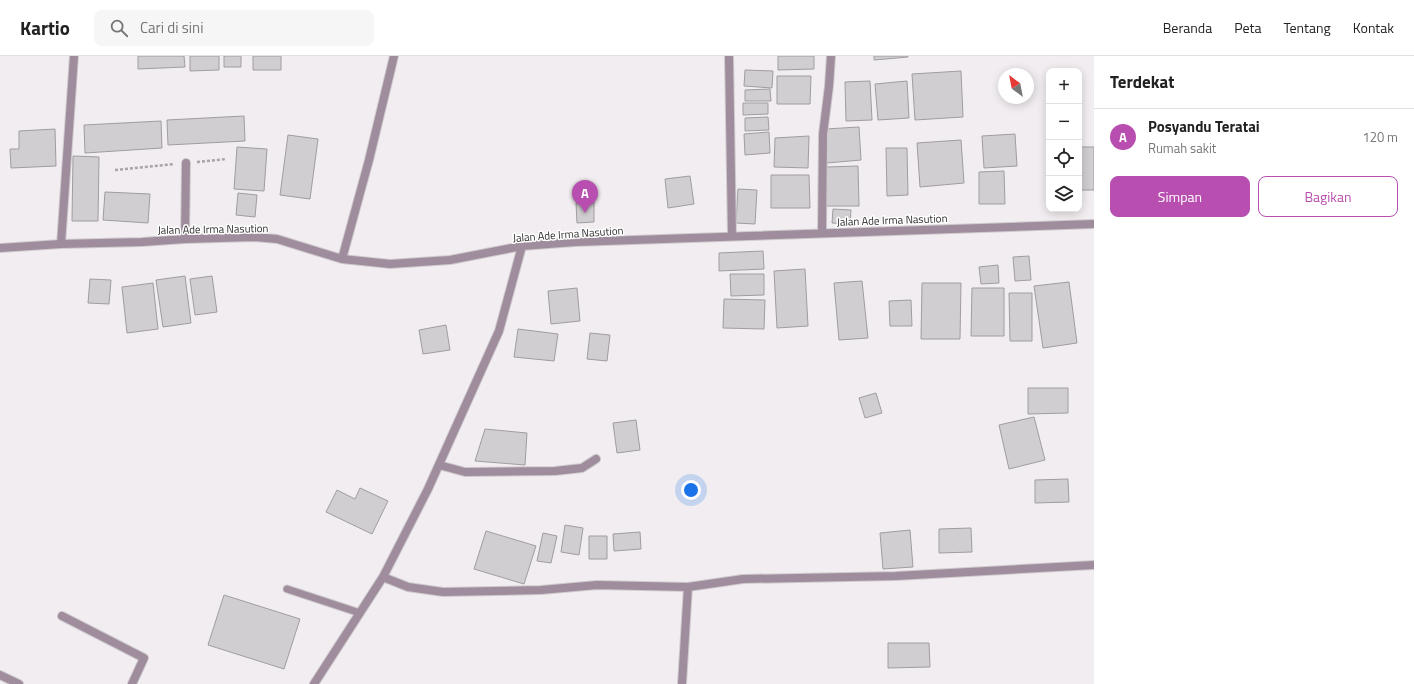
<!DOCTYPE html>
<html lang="id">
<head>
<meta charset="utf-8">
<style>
	:root { --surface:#fff; --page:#f6f6f6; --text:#222; --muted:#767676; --line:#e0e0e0; --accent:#b84eaf }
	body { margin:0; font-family:"Titillium Web",sans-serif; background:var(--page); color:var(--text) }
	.controls { position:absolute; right:12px; top:12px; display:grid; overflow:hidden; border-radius:8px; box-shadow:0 2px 10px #0003 }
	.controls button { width:36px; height:36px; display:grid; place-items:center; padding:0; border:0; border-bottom:1px solid var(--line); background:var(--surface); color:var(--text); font:20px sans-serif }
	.compass { position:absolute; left:998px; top:12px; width:36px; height:36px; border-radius:50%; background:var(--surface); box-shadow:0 2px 10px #0003; rotate:328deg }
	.you { position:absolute; left:691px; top:434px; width:14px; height:14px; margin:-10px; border:3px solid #fff; border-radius:50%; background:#1a73e8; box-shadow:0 0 0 6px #1a73e833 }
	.badge { display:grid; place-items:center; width:26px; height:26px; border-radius:50%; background:var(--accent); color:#fff; font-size:13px; font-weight:700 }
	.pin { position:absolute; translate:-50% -33px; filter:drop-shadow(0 1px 2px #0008) }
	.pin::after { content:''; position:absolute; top:21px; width:14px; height:12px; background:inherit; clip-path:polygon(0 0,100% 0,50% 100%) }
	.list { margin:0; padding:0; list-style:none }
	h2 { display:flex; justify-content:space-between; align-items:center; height:52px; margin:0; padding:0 16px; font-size:17px }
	h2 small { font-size:13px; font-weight:400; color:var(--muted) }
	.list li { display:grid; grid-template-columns:26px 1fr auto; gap:12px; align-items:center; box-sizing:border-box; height:56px; padding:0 16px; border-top:1px solid var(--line) }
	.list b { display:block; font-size:15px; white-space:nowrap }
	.list p { margin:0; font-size:13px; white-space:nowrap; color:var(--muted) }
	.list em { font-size:13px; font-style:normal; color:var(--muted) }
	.actions { display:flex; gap:8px; padding:12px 16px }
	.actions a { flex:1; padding:9px 0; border:1px solid var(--accent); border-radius:8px; text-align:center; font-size:14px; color:var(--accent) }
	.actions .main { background:var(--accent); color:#fff }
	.icon { flex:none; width:22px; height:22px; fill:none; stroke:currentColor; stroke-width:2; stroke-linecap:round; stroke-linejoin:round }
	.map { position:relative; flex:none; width:1094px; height:628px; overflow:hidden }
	header { display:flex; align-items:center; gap:24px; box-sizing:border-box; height:56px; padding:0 20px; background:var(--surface); border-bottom:1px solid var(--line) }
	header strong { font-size:19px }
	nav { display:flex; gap:22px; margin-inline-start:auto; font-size:14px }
	.search { width:280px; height:36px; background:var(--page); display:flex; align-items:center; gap:10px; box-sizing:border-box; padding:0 14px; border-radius:8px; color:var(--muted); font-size:15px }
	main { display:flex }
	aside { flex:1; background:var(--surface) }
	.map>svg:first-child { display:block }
	.building { fill:#d1ced1; stroke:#a09da0 }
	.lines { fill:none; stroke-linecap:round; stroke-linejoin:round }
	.service-casing { stroke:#cecacd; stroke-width:9 }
	.minor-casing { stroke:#cecacd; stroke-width:10 }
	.path { stroke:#a8a5a8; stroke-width:2.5; stroke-dasharray:3 2; stroke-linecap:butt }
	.service { stroke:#9f8c9c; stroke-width:7 }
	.minor { stroke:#9f8c9c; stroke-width:8 }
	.labels { text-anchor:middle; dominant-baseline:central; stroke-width:3; stroke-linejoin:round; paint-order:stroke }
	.street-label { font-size:11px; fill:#2e2d2e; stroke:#fff }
</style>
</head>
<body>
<header>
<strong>Kartio</strong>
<div class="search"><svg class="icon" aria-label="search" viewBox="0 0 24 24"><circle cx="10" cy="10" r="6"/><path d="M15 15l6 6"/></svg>Cari di sini</div>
<nav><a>Beranda</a><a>Peta</a><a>Tentang</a><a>Kontak</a></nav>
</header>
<main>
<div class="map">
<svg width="1094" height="628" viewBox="0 0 1094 628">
	<rect width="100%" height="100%" fill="#f1edf0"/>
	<path class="building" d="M138,0h46l1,11 -47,2z
		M190,0h29v14l-29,1z
		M224,0h17v11h-17z
		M253,0h28v14h-28z
		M778,0h36v13l-36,1z
		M874,0h34v1l-34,3z
		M745,14l28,1 -1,17 -28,-2z
		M961,15l2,46 -48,3 -3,-46z
		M777,20h34l-1,28h-33z
		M870,25l2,39 -26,1 -1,-39z
		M907,25l2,37 -31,2 -3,-36z
		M770,33l1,12h-26v-11z
		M743,47h25v11l-25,1z
		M244,60l1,25 -77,4 -1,-25z
		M768,61l1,13 -24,1v-13z
		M161,65l1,27 -77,5 -1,-28z
		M859,71l2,33 -34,3 -2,-34z
		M55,73l1,37 -45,2 -1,-19h9v-18z
		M769,76l1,21 -25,2 -1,-21z
		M1015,78l2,32 -33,2 -2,-32z
		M288,79l30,4 -8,60 -30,-4z
		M809,80l-1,32 -34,-1 1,-29z
		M961,84l3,43 -44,4 -3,-44z
		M237,91l30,2 -3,42 -30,-2z
		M1079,91h15v43h-15z
		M886,92h21l1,47 -21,1z
		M73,100l26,1 -1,64h-26z
		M858,110l1,40h-33v-39z
		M1004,115l1,33h-26v-32z
		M771,119h38l1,33h-39z
		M690,120l4,28 -26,4 -3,-29z
		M738,133l19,1 -2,34 -19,-1z
		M105,136l45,2 -2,29 -45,-3z
		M238,137l19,2 -2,22 -19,-2z
		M594,146v20l-17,1 -1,-20z
		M833,153l18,1 -1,14 -18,-1z
		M763,195l1,18 -45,2v-18z
		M1029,200l2,24 -16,1 -2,-24z
		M998,209l1,18 -18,1 -2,-17z
		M805,213l3,57 -31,2 -3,-57z
		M730,218h34v21l-33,1z
		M185,220l6,47 -28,4 -7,-47z
		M212,220l5,36 -22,3 -5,-36z
		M90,223l21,1 -2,24 -21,-1z
		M862,225l6,57 -29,2 -5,-57z
		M1069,226l8,61 -34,5 -9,-62z
		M153,227l5,46 -31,4 -5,-46z
		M922,227h39l-1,56h-39z
		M577,232l3,33 -29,3 -3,-33z
		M972,232h32v48h-33z
		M1009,237h23v48h-22z
		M724,243l41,1 -1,29 -41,-1z
		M911,244l1,26h-22l-1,-25z
		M446,269l4,25 -27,4 -4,-24z
		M518,273l40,5 -4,27 -40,-4z
		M590,277l20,2 -3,26 -20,-2z
		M1028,332h40v25l-40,1z
		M876,337l6,20 -17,5 -6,-20z
		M1034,361l11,43 -36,9 -10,-44z
		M636,364l4,30 -23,3 -4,-30z
		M485,373l42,4 -2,32 -50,-4z
		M1068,423l1,23 -34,1v-23z
		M360,432l28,13 -16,33 -46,-22 11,-22 18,9z
		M565,469l18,3 -4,27 -18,-3z
		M971,472l1,24 -33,1v-24z
		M910,474l3,37 -30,2 -3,-36z
		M486,475l50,15 -12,38 -50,-15z
		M640,476l1,17 -27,2 -1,-17z
		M543,477l14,3 -6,27 -14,-2z
		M589,480h18v23h-18z
		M224,539l76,24 -16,50 -76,-24z
		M888,587h41l1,24 -42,1z"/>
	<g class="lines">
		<defs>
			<path id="service" d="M287,533l73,24"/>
			<path id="minor" d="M729,0l3,180
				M822,177l1,-99 6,-48 2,-30
				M185,183l1,-76
				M61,188l13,-188
				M0,192l61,-4 81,-2 43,-3 68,-2 24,2 65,20 48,5 60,-4 72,-14 53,-4 519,-18
				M342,203l27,-99 25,-104
				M439,409l26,7 90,-1 27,-3 14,-9
				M383,521l25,10 35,5 98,-2 56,-5 91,2 55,-8 153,-3 198,-11
				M62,560l82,42 -12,26
				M0,619l19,9
				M314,628l69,-107 45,-88 71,-158 23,-85
				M682,628l6,-97"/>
		</defs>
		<use href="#service" class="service-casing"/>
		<use href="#minor" class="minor-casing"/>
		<path class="path" d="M197,106l29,-3
			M115,114l59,-6"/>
		<use href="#service" class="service"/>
		<use href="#minor" class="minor"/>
	</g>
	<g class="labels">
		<g class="street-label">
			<text transform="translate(892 164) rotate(-2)">Jalan Ade Irma Nasution</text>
			<text transform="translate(213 173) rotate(-1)">Jalan Ade Irma Nasution</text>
			<text transform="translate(568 178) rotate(-4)">Jalan Ade Irma Nasution</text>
		</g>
	</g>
</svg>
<div class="controls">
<button>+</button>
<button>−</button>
<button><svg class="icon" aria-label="locate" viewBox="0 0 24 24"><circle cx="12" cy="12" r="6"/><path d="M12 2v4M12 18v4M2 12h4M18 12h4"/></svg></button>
<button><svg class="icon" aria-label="layers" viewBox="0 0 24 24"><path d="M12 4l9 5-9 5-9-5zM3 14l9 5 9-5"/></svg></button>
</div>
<svg class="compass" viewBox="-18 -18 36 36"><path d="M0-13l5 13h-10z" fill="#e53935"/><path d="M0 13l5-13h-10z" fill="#767676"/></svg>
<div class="you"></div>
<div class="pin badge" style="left:585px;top:157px">A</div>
</div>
<aside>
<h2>Terdekat<small></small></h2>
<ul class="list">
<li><span class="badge">A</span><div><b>Posyandu Teratai</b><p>Rumah sakit</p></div><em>120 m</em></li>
</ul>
<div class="actions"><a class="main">Simpan</a><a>Bagikan</a></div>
</aside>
</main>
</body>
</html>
